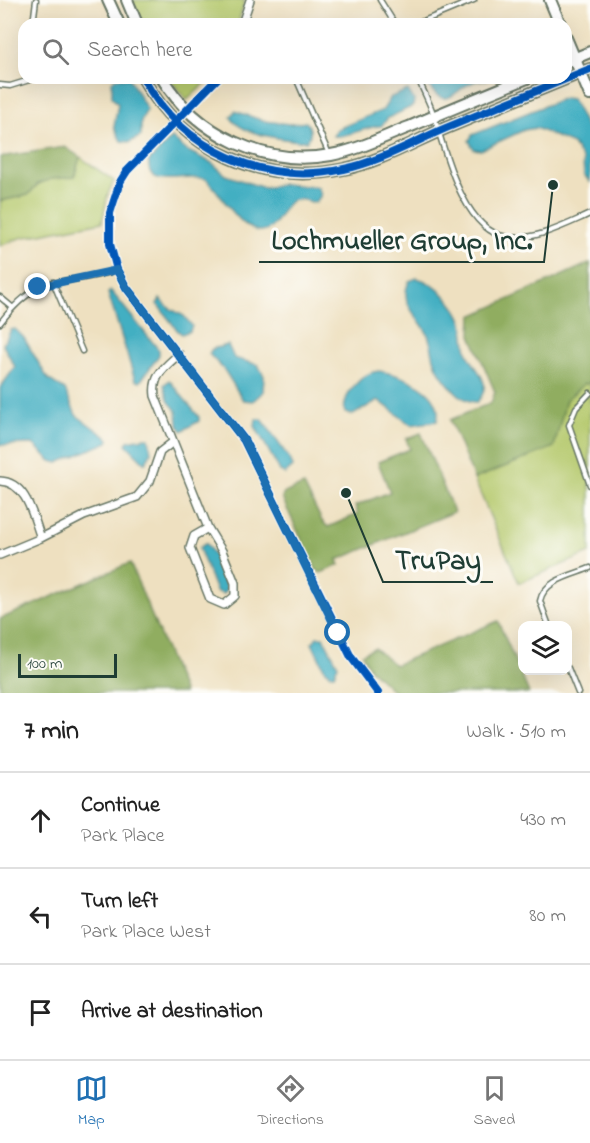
<!DOCTYPE html>
<html lang="en">
<head>
<meta charset="utf-8">
<style>
	:root { --surface:#fff; --page:#f6f6f6; --text:#222; --muted:#767676; --line:#e0e0e0; --accent:#1f6fb2 }
	body { margin:0; font-family:"Indie Flower",sans-serif; background:var(--page); color:var(--text) }
	.controls { position:absolute; right:18px; bottom:18px; display:grid; overflow:hidden; border-radius:12px; box-shadow:0 6px 24px #0002 }
	.controls button { width:54px; height:54px; display:grid; place-items:center; padding:0; border:0; border-bottom:2px solid var(--line); background:var(--surface); color:var(--text); font:30px sans-serif }
	.scale { position:absolute; left:18px; bottom:15px; width:99px; box-sizing:border-box; padding-left:6px; border:3px solid #1f3d34; border-top:0; font-size:16px; line-height:21px; white-space:nowrap; color:#1f3d34; -webkit-text-stroke:4px #fdfcf7; paint-order:stroke }
	.stop { position:absolute; width:18px; height:18px; margin:-14px; border:4px solid #1f6fb2; border-radius:50%; background:#fff }
	.stop.end { background:#1f6fb2; border-color:#fff; box-shadow:0 2px 6px #0008 }
	.list { margin:0; padding:0; list-style:none }
	h2 { display:flex; justify-content:space-between; align-items:center; height:78px; margin:0; padding:0 24px; font-size:26px }
	h2 small { font-size:20px; font-weight:400; color:var(--muted) }
	.list li { display:grid; grid-template-columns:39px 1fr auto; gap:18px; align-items:center; box-sizing:border-box; height:96px; padding:0 24px; border-top:2px solid var(--line) }
	.list b { display:block; font-size:22px; white-space:nowrap }
	.list p { margin:0; font-size:20px; white-space:nowrap; color:var(--muted) }
	.list em { font-size:20px; font-style:normal; color:var(--muted) }
	.icon { flex:none; width:33px; height:33px; fill:none; stroke:currentColor; stroke-width:2; stroke-linecap:round; stroke-linejoin:round }
	.map { position:relative; flex:none; width:590px; height:693px; overflow:hidden }
	.search { position:absolute; background:var(--surface); box-shadow:0 6px 24px #0002; left:18px; right:18px; top:18px; height:66px; display:flex; align-items:center; gap:15px; box-sizing:border-box; padding:0 21px; border-radius:18px; color:var(--muted); font-size:22px }
	.sheet { height:366px; background:var(--surface) }
	nav { display:flex; justify-content:space-around; align-items:center; box-sizing:border-box; height:84px; border-top:2px solid var(--line); background:var(--surface); font-size:16px; color:var(--muted) }
	nav a { display:grid; justify-items:center; gap:3px }
	nav .on { color:var(--accent) }
	.map>svg:first-child { display:block }
	.green { fill:#b5c96d; stroke:#6a8350; stroke-width:1.5 }
	.forest { fill:#90ad60; stroke:#58754a; stroke-width:1.5 }
	.water { fill:#43afc2; stroke:#31767b; stroke-width:1.5 }
	.lines { fill:none; stroke-linecap:round; stroke-linejoin:round }
	.lane-casing { stroke:#677665; stroke-width:7 }
	.street-casing { stroke:#677665; stroke-width:10 }
	.secondary-casing { stroke:#677665; stroke-width:14 }
	.lane { stroke:#fff; stroke-width:4 }
	.street { stroke:#fff; stroke-width:7 }
	.secondary { stroke:#fff; stroke-width:10 }
	.cycleway-casing { stroke:#fdfcf7; stroke-width:11 }
	.cycleway { stroke:#0057b8; stroke-width:8 }
	.route { stroke:#1f6fb2; stroke-width:8 }
	.leader { fill:none; stroke:#1f3d34; stroke-width:2 }
	.callout-dot { fill:#1f3d34; stroke:#fdfcf7; stroke-width:2 }
	.callout-label { font-size:28px; text-anchor:middle; font-weight:bold; fill:#1f3d34; stroke:#fdfcf7; stroke-width:6; stroke-linejoin:round; paint-order:stroke }
</style>
</head>
<body>
<div class="map">
<svg width="590" height="693" viewBox="0 0 590 693">
	<rect width="100%" height="100%" fill="#fdfcf7"/>
	<filter id="ink" filterUnits="userSpaceOnUse"><feTurbulence type="fractalNoise" baseFrequency=".0167" numOctaves="2"/><feDisplacementMap in="SourceGraphic" scale="12" xChannelSelector="R" yChannelSelector="G"/><feConvolveMatrix kernelMatrix="1 2 1 2 8 2 1 2 1" color-interpolation-filters="sRGB"/></filter>
	<filter id="wash" filterUnits="userSpaceOnUse"><feTurbulence type="fractalNoise" baseFrequency=".008" numOctaves="4" result="noise"/><feDisplacementMap in="SourceGraphic" scale="24" xChannelSelector="R" yChannelSelector="G"/><feGaussianBlur stdDeviation="1.35" result="paint"/><feColorMatrix in="noise" values="0 0 0 0 0 0 0 0 0 0 0 0 0 0 0 0 0 1.4 0 .05"/><feComposite in="paint" operator="in"/></filter>
	<g filter="url(#wash)">
		<rect width="100%" height="100%" fill="#eee0c0"/>
		<path class="green" d="M132,0h113l-7,24h-95z
			M168,78h43l-24,22z
			M80,157l34,24 -6,12 -6,29 -82,16 -20,8v-45l28,-6 10,-11 13,-5 23,-2z
			M590,263v290l-71,30 -45,-104 80,-32z"/>
		<path class="forest" d="M65,147l15,10 -6,20 -23,2 -13,5 -10,11 -28,6v-44z
			M590,263v121h-6l-18,16 -12,47 -80,32 -24,-59 41,-17 4,-11 -24,-57 1,-19z
			M421,433l33,79 -117,48 2,5 -18,8 -5,-3 -34,-72 2,-5 20,-8 18,36 6,6 30,-13 -3,-8 35,-14 -12,-30 32,-13 -4,-10z
			M130,563l54,130h-184v-74z
			M498,621l31,72h-134l-26,-25 -7,-14 12,-6 21,17z"/>
		<path class="water" d="M116,78h13l18,31 -6,13v14l-11,6 -9,-1 -7,-14 4,-23 -6,-7v-15z
			M432,78h63c-8,3 -17,1 -24,5 -17,7 -24,29 -42,3z
			M408,90l6,10 -1,6 -25,12 -7,8c-13,0 -39,13 -48,10l4,-7 46,-19 8,-13z
			M564,98l8,1 18,36v47l-6,-7 -1,-15 -10,-16 -37,-16 -12,2 -43,20 -7,-1 -5,-8 3,-6z
			M235,111l29,10 26,3 16,-2c5,5 6,14 0,19h-7c-17,-2 -61,-7 -68,-24z
			M172,138l14,12 26,13 14,12 38,13 19,-4 35,3 3,8 -5,8 -16,-4 -9,2c-9,7 -12,19 -20,26 -24,19 -50,-36 -65,-48 -17,-6 -61,13 -57,-18z
			M417,278c19,5 40,27 46,45 3,11 1,23 6,33 8,16 25,28 8,46 -16,2 -37,-26 -42,-40 -3,-9 -4,-23 -9,-31 -10,-18 -27,-27 -17,-50z
			M111,291l48,59v5l-19,27 -5,-2 -27,-87z
			M160,299l9,9 15,8 8,10 -2,5 -8,3 -4,-3 -21,-27z
			M15,329l9,9 24,41 17,11 11,25 33,24 -1,3 -50,21 -7,-2 -18,-17 -33,1v-57l15,-21 -12,-22 8,-15z
			M228,345l6,13 24,7 6,11 -1,16 -10,9 -10,-1 -18,-29 -16,-17 3,-5z
			M379,371c23,4 66,19 58,50l-26,4 -33,-25 -25,15 -8,-2c-4,-17 17,-41 34,-42z
			M169,380l30,37v4l-17,10 -4,-7 -1,-13 -8,-9 -5,-17z
			M256,419h6l29,42 2,6 -8,7 -5,-3 -25,-45z
			M144,438h5l2,15 -6,10 -19,-19 2,-3z
			M206,543l11,16 10,30 -4,5 -7,-3 -17,-43z
			M317,637h6l15,28 -4,9h-4l-6,-6 -12,-25z"/>
	</g>
	<g filter="url(#ink)">
		<g class="lines">
			<defs>
				<path id="lane" d="M380,0l15,24
					M33,24l3,-24
					M416,24l58,-24
					M296,78l33,76
					M418,78c5,13 12,25 16,38 11,35 29,115 73,121 28,4 58,-12 83,-23
					M0,85l10,1 26,-8
					M53,282l29,69
					M0,297l12,10
					M0,323c43,-55 60,-34 117,-53
					M590,393l-14,15 -7,17 21,60
					M549,626l-9,-25c4,-21 33,-26 50,-33
					M568,668l10,25"/>
				<path id="street" d="M242,24l8,-24
					M218,78l-91,93 -7,11 -10,31v31l7,26 9,17 118,153 107,217 27,36
					M179,354c-14,13 -27,21 -24,42l53,132 14,23 13,32v13l-11,9 -14,-6 -20,-51 4,-12 14,-8
					M0,481c27,1 33,36 41,57
					M0,555l41,-17 43,-22 53,-19 13,-16 10,-29 13,-10"/>
				<path id="secondary" d="M108,0l11,24
					M127,0l10,24
					M550,0l10,24
					M566,38l24,57
					M566,62l24,-10
					M143,78c40,73 121,108 201,91 35,-7 69,-27 102,-41 48,-20 96,-39 144,-59
					M162,78c35,57 103,89 169,77 27,-5 52,-18 78,-28 39,-17 79,-33 118,-49"/>
			</defs>
			<use href="#lane" class="lane-casing"/>
			<use href="#street" class="street-casing"/>
			<use href="#secondary" class="secondary-casing"/>
			<use href="#lane" class="lane"/>
			<use href="#street" class="street"/>
			<use href="#secondary" class="secondary"/>
			<defs>
				<path id="cycleway" d="M143,78c40,73 121,108 201,91 35,-7 69,-27 102,-41 48,-20 96,-39 144,-59
					M218,78l-91,93 -7,11 -10,31v31l7,26 9,17 118,153 107,217 27,36"/>
			</defs>
			<use href="#cycleway" class="cycleway-casing"/>
			<use href="#cycleway" class="cycleway"/>
		</g>
	</g>
	<g class="lines" filter="url(#ink)">
		<path class="route" d="M38,287l79,-17 9,17 118,153 94,193"/>
	</g>
	<path class="leader" d="M553 185L544 262H259M346 493L383 582H493"/>
	<g class="callout-dot">
		<circle cx="553" cy="185" r="6"/>
		<circle cx="346" cy="493" r="6"/>
	</g>
	<g class="callout-label">
		<text x="402" y="249">Lochmueller Group, Inc.</text>
		<text x="438" y="569">TruPay</text>
	</g>
</svg>
<div class="controls">
<button><svg class="icon" aria-label="layers" viewBox="0 0 24 24"><path d="M12 4l9 5-9 5-9-5zM3 14l9 5 9-5"/></svg></button>
</div>
<div class="scale">100 m</div>
<div class="stop" style="left:338px;top:633px"></div>
<div class="stop end" style="left:38px;top:287px"></div>
<div class="search"><svg class="icon" aria-label="search" viewBox="0 0 24 24"><circle cx="10" cy="10" r="6"/><path d="M15 15l6 6"/></svg>Search here</div>
</div>
<section class="sheet">
<h2>7 min<small>Walk · 510 m</small></h2>
<ul class="list">
<li><svg class="icon" aria-label="ahead" viewBox="0 0 24 24"><path d="M12 20V5M6 11l6-6 6 6"/></svg><div><b>Continue</b><p>Park Place</p></div><em>430 m</em></li>
<li><svg class="icon" aria-label="left" viewBox="0 0 24 24"><path d="M17 20v-9H6M10 6l-5 5 5 5"/></svg><div><b>Turn left</b><p>Park Place West</p></div><em>80 m</em></li>
<li><svg class="icon" aria-label="arrive" viewBox="0 0 24 24"><path d="M6 21V4h12l-3 4 3 4H6"/></svg><div><b>Arrive at destination</b></div></li>
</ul>
</section>
<nav>
<a class="on"><svg class="icon" aria-label="map" viewBox="0 0 24 24"><path d="M3 6l6-2 6 2 6-2v14l-6 2-6-2-6 2zM9 4v14M15 6v14"/></svg>Map</a>
<a><svg class="icon" aria-label="directions" viewBox="0 0 24 24"><path d="M12 3l9 9-9 9-9-9zM9 14v-3h6M13 9l2 2-2 2"/></svg>Directions</a>
<a><svg class="icon" aria-label="saved" viewBox="0 0 24 24"><path d="M7 4h10v16l-5-4-5 4z"/></svg>Saved</a>
</nav>
</body>
</html>
